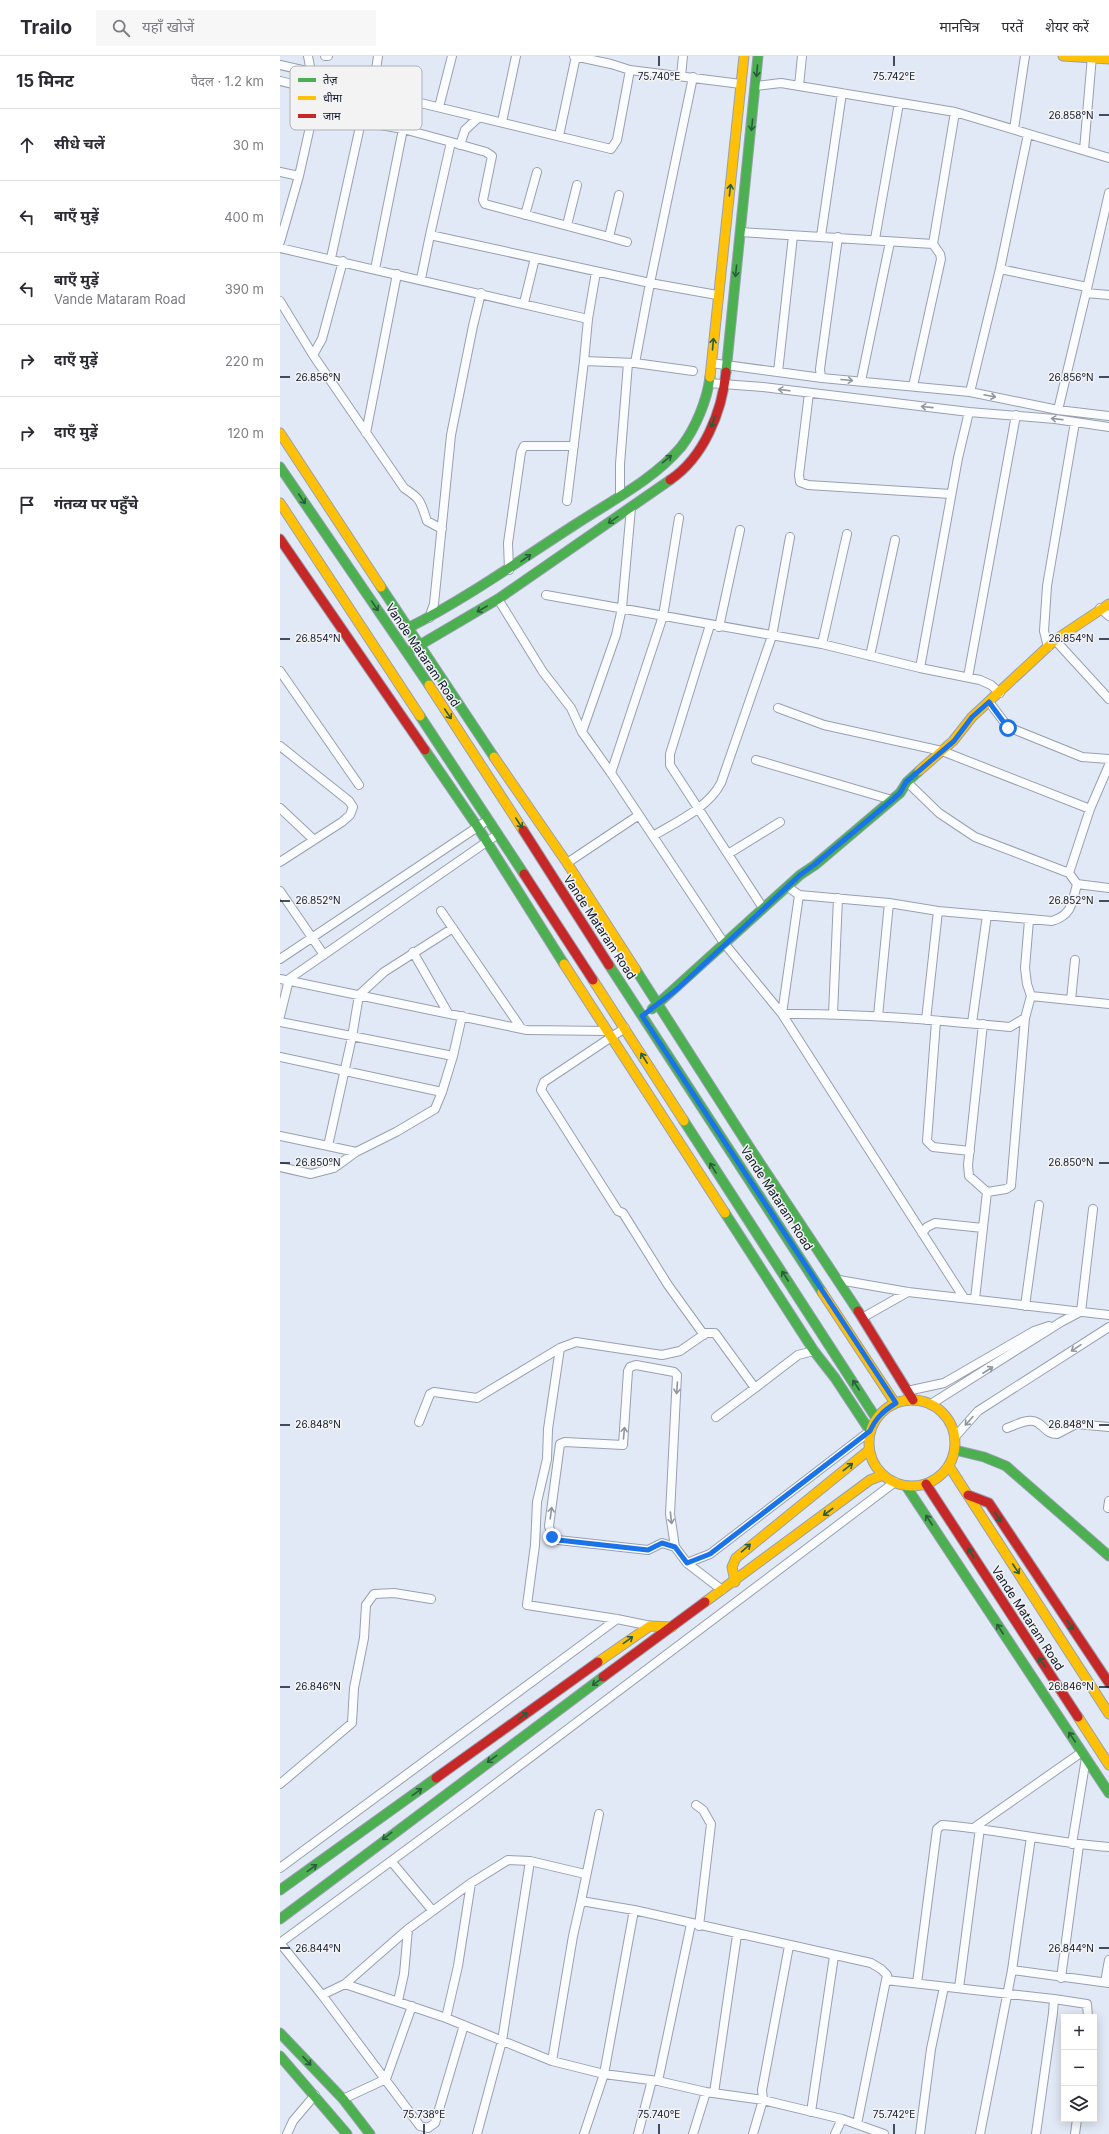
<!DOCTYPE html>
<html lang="hi">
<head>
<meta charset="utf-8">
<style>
	:root { --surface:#fff; --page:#f7f7f7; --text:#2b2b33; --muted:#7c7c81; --line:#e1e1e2 }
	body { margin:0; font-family:Inter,"Noto Sans Devanagari",sans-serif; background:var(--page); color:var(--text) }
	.controls { position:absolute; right:12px; bottom:12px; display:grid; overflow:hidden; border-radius:0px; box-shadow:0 2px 10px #0003 }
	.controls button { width:36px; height:36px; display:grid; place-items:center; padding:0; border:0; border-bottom:1px solid var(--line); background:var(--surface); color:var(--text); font:20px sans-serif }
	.stop { position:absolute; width:12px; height:12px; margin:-9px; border:3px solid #1a73e8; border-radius:50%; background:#fff }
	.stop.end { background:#1a73e8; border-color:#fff; box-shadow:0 1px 4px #0008 }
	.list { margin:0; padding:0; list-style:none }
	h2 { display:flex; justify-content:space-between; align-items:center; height:52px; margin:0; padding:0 16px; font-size:17px }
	h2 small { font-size:13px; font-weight:400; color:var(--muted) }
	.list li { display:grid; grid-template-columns:26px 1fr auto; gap:12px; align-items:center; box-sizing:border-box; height:72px; padding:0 16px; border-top:1px solid var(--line) }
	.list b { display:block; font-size:15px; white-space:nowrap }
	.list p { margin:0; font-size:13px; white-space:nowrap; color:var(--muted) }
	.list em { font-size:13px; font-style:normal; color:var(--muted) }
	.icon { flex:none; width:22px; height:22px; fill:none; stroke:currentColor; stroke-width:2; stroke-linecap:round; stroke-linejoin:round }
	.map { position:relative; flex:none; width:829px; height:2078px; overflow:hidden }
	header { display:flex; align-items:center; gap:24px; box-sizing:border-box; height:56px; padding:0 20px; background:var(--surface); border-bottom:1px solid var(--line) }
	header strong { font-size:19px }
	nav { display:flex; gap:22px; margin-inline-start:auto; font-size:14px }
	.search { width:280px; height:36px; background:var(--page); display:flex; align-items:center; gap:10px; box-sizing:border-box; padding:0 14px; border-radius:0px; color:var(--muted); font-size:15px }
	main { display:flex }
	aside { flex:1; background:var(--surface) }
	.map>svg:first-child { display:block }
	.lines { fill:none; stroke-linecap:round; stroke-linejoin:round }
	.street-casing { stroke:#98a0b0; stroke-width:10 }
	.fast-casing { stroke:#98a0b0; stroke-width:11 }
	.slow-casing { stroke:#98a0b0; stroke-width:11 }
	.jam-casing { stroke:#98a0b0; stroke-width:11 }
	.street { stroke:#fbfcfe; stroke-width:8 }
	.fast { stroke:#4caf50; stroke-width:9 }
	.slow { stroke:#ffc107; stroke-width:9 }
	.jam { stroke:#c62828; stroke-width:9 }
	.oneway { stroke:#2a5c3d }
	.oneway2 { stroke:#9095a0 }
	.route { stroke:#1a73e8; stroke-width:5 }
	.ticks { fill:none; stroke:#0e182d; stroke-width:1.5 }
	.labels { text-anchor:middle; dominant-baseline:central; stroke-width:3; stroke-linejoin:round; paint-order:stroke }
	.street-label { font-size:12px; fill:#0e182d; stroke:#f3f3f3 }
	.key { fill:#f3f3f3; stroke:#aeb1b8; stroke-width:1 }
	.key-label { font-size:11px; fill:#0e182d }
	.ticks-label { font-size:10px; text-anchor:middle; fill:#0e182d; stroke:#f3f3f3; stroke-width:3; stroke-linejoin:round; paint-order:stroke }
</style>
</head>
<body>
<header>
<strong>Trailo</strong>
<div class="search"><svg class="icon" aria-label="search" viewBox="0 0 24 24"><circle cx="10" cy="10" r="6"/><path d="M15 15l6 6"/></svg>यहाँ खोजें</div>
<nav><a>मानचित्र</a><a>परतें</a><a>शेयर करें</a></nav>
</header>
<main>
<aside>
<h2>15 मिनट<small>पैदल · 1.2 km</small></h2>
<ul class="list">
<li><svg class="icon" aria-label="ahead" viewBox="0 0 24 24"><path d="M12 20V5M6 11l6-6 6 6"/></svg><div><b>सीधे चलें</b></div><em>30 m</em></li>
<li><svg class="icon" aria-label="left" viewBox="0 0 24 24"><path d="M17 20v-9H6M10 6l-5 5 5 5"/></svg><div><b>बाएँ मुड़ें</b></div><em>400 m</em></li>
<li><svg class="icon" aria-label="left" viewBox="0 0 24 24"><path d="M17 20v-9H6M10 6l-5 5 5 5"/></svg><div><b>बाएँ मुड़ें</b><p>Vande Mataram Road</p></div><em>390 m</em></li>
<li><svg class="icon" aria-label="right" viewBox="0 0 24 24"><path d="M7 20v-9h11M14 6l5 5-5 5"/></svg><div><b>दाएँ मुड़ें</b></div><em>220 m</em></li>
<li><svg class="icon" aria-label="right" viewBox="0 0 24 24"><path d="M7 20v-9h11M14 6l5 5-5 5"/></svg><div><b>दाएँ मुड़ें</b></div><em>120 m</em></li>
<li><svg class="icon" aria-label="arrive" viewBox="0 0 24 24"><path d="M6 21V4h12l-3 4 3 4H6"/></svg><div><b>गंतव्य पर पहुँचे</b></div></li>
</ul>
</aside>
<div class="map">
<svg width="829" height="2078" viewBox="0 0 829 2078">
	<rect width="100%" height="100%" fill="#e2e9f6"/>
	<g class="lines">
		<defs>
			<path id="street" d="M28,0l3,16
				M45,0h3
				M294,0l37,8 19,6 111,14
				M0,9l31,7 20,9 -21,7 -30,-7
				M401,20l2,-20
				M413,21l-43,206 67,12
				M476,30l25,-3 174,29 154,46
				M519,30l3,-30
				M99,37l232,56 6,-9 13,-70
				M159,51l13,-51
				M222,66l14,-66
				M95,68l4,-31 -3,-23 2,-14
				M734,73l11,-73
				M279,80l17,-80
				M171,86l35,10 6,4 -9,44 2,4 124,33 10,-42
				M180,89l5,-15 14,-13
				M804,94l8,-94
				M0,116l19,4
				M829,137l-23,100 23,2
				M245,159l12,-43
				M287,169l10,-40
				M460,176l193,12 7,10 1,5 -28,127
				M541,180l21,-143
				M329,181l18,5
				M595,183l24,-136
				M0,186l19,-66 13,-58 63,6 28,5 48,13 -21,93 220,48 -15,80 58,8
				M653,188l22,-132
				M0,192l308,71
				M51,202l30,-136
				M95,213l28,-140
				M720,213l87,18
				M316,216l-8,47 -4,42 51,2
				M141,223l9,-44
				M0,245l33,54 91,133c18,12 16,13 23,33l15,8
				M244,247l11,-45
				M33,299l9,-16 21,-78
				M431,307l111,15 148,14 88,18 51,6
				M498,316l15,-136
				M541,322l-1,-9 18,-132
				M581,325l29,-139
				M429,327l54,4 206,25 86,7 54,8
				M690,336l30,-123 28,-135
				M529,337l-10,82 1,7 8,3 143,9
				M778,354l28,-117
				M86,377l31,-159
				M340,438v-30l8,-101
				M287,445l17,-140
				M229,514l-1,-27 13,-91 3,-6h50
				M266,539l276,49 98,24 60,12 11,5 9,8
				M218,543l45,73 28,36 11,24 29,41 113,170 58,71c76,-1 152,6 228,13l15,-9 6,-22 -4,-12 -2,-16 4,-48
				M820,552l9,8
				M149,562l5,-14 17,-169 22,-109 8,-33
				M430,569l-40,129v11l93,143
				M439,571l21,-97
				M775,584l54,59
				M542,588l25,-110
				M768,591l-4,-16 3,-45 28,-164
				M590,600l25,-116
				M640,612l38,-210 11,-46
				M0,615l79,114
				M688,621l48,-262
				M709,646l19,25 74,30 27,2
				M498,652l46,17 118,26 148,58
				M302,676l34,-97 6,-27 9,-100
				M0,690l69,55 4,6 -3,8 -8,7 -62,40
				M476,704l136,40
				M331,717l52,-157 16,-98
				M627,726l32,31 36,24 94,36 21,-64 19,-44
				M0,752l34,32
				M373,780c23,-14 55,-28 68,-53l51,-147 18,-99
				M448,798l52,-32
				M287,807l72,-48
				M797,828l32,4
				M508,831l11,8 90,8 49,8 114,10c20,-6 20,-18 25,-37l-8,-11
				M0,835l44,64
				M519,839l-17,119 182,284
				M161,855l80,117
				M133,896l35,61
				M0,903l208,-139
				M0,923l247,51 80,1
				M6,925l212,-147
				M751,940l78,8
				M791,944l4,-40
				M553,958l5,-116
				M0,960l9,-36
				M598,960l11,-113
				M646,964l12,-109
				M656,965l-9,120 6,6 37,4
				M0,966l173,34 9,-40
				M692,967l15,-108
				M345,972l-81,54 -3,8 77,121 5,2 45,72 36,50
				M0,1001l162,35 11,-36
				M0,1080l48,10 24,-109 7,-42 25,-23 69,-44
				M48,1090l28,6 40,-20 39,-23 7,-17
				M0,1111l31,7 23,-6 22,-16
				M707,1136l19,-3 5,-3 14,-168
				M642,1177l5,-6 8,-4 48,5
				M559,1224l69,12 201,23
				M695,1243l12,-107 -18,-16 -1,-11 15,-141
				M745,1250l14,-101
				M801,1256l12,-103
				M582,1262l46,-26
				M280,1292l-12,81 -1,30 -10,43 -2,43 -8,60 90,14 34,7
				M627,1335l37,-8 90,-52 15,-5
				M651,1348l130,-82 19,-10
				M436,1361l39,-29
				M139,1366l11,-28 4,-2 43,6 83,-50 16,-6 86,13 18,-4 26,-18h9l40,55 43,-33 16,-4
				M727,1372c9,-3 22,-11 31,-5 8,5 9,11 19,11l19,-10 33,3
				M674,1382l24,-27 131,-84
				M828,1452l1,-7
				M395,1491l-13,-4 -14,7 -90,-10 -6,-3 -3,-11 11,-82 5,-2 58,3 5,-74 2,-4 6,-2 38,7 3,3 -7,139 5,33 12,16 35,27
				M407,1507l23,-9 160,-123
				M0,1728l72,-61 2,-35 10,-50 2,-33 8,-11 20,-1 37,6
				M416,1749l7,5 8,14 -12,102
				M319,1758l-18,87 53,9 237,53 10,6 6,6 -30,149
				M695,1771l107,-75
				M792,1788l14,-86
				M111,1805l41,49
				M250,1805l-22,-1 -37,23 -63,46 -63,55 101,34 106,43 52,13 54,7 48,11 57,8 79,19 42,15
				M0,1812l337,-249
				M0,1887l198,-146 417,-315
				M0,1887l42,52 23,-11
				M732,1914l19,-133
				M781,1922l18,-133
				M606,1924l168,19 -1,14 -17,121
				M825,1926l4,-22
				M637,1927l20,-154 5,-4c56,4 111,18 167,22
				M679,1932l21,-160
				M42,1939l98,131 8,2 7,-5 29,-98
				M774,1943l33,5 1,13
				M118,1945l6,-27 4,-45
				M166,1962l12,-52 13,-83
				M272,2005l21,-125 8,-35
				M378,2025l33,-157
				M434,2037l23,-158
				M63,2043l43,-20 26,-73
				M531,2056l23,-156
				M7,2078l6,-13 22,-26
				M197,2078l25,-93 28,-180 55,13
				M304,2078l20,-60 30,-164
				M358,2078l14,-54
				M413,2078l13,-42
				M473,2078l10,-34 -1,-10 27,-144
				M555,2078l7,-15
				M640,2078l11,-85 13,-62
				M700,2078l32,-164 97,13
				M795,2078l2,-15"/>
			<path id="fast" d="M446,316l32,-316
				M0,411l149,218
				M101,531l113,170
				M128,572c59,-30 112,-68 168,-104 35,-23 77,-44 105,-77 14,-18 26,-46 29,-70
				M133,593l85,-50 172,-119
				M140,660l104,158
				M145,694l52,76 87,138
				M329,909l213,327
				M356,914l114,178 108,163
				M372,953l148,-134 15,-10 85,-72 7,-11 12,-11
				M404,1065l192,297
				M445,1157l89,138 21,27 35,53
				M675,1394l29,7 22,9 103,90
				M626,1430l203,307
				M0,1834l156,-112
				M0,1863l323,-242
				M0,1977l63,66 27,35
				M0,2000l67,78"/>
			<path id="slow" d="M783,0l46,3
				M430,321l34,-321
				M0,377l101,154
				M0,447l140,213
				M149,629l94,145
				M214,701l73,106 69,107
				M639,715l34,-30 19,-24 83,-77 54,-36
				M284,908l161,249
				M313,924l91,141
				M542,1236l73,111
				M589 1387a43 43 0 1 1 86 0a43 43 0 1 1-86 0Z
				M669,1410l160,248
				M455,1526l-3,-15 4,-9 133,-108
				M425,1546l165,-122 13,-5
				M318,1606l52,-36 22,1
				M798,1661l31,48"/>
			<path id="jam" d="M390,424c34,-23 52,-68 56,-108
				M0,483l145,211
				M243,774l86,135
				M244,818l69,106
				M578,1255l55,89
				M646,1428l152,233
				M688,1439l21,8 120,180
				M323,1621l102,-75
				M156,1722l162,-116"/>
		</defs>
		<use href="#street" class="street-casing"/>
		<use href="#fast" class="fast-casing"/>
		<use href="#slow" class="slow-casing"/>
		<use href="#jam" class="jam-casing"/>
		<use href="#street" class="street"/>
		<use href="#fast" class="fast"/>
		<use href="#slow" class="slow"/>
		<use href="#jam" class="jam"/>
	</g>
	<defs><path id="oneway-shaft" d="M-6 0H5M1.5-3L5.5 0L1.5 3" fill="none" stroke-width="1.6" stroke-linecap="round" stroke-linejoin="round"/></defs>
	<g class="oneway">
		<use href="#oneway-shaft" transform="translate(477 15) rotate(95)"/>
		<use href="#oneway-shaft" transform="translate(472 69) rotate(96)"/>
		<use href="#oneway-shaft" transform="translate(450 134) rotate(-84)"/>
		<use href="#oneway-shaft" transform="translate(456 215) rotate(96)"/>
		<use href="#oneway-shaft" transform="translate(433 288) rotate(-85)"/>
		<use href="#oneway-shaft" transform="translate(433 366) rotate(110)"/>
		<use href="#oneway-shaft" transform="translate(387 403) rotate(-39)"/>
		<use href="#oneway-shaft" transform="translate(22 443) rotate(56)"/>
		<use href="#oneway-shaft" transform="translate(333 464) rotate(146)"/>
		<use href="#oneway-shaft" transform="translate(246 502) rotate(-35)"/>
		<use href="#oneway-shaft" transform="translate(95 550) rotate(56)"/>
		<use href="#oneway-shaft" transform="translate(202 553) rotate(150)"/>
		<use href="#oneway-shaft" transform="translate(168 658) rotate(56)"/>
		<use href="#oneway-shaft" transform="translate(239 767) rotate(57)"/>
		<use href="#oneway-shaft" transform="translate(364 1002) rotate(-122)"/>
		<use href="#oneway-shaft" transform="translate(433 1112) rotate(-122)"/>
		<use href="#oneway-shaft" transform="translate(505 1220) rotate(-123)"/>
		<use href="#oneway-shaft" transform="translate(576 1329) rotate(-123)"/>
		<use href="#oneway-shaft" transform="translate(568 1411) rotate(-38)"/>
		<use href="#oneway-shaft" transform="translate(548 1456) rotate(143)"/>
		<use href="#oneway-shaft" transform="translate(718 1461) rotate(57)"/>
		<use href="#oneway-shaft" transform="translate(649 1464) rotate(-123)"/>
		<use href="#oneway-shaft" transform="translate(466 1492) rotate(-41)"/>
		<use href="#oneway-shaft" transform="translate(691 1497) rotate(-123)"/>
		<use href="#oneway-shaft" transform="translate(736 1513) rotate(57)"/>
		<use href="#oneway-shaft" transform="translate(790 1569) rotate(56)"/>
		<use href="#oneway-shaft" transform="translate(720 1573) rotate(-123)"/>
		<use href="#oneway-shaft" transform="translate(348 1584) rotate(-36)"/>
		<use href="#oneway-shaft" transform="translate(762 1606) rotate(-123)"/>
		<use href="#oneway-shaft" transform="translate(317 1626) rotate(144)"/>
		<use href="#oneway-shaft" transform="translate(243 1660) rotate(-36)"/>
		<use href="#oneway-shaft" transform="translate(792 1681) rotate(-123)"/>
		<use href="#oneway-shaft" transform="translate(212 1703) rotate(144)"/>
		<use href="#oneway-shaft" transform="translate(137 1736) rotate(-36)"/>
		<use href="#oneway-shaft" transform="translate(107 1780) rotate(142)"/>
		<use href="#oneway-shaft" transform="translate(32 1812) rotate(-36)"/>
		<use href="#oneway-shaft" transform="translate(27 2005) rotate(47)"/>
	</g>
	<g class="oneway2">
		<use href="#oneway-shaft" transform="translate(567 324) rotate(5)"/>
		<use href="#oneway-shaft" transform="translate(504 334) rotate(-173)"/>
		<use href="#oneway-shaft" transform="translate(710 340) rotate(12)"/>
		<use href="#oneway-shaft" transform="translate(647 351) rotate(-174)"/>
		<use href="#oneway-shaft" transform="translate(777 363) rotate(-173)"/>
		<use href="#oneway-shaft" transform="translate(796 1292) rotate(146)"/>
		<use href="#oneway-shaft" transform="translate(708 1314) rotate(-33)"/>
		<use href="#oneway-shaft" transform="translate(397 1332) rotate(94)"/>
		<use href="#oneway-shaft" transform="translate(689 1365) rotate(132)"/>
		<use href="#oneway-shaft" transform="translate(344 1377) rotate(-85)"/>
		<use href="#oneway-shaft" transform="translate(271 1457) rotate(-82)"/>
		<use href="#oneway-shaft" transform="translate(391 1462) rotate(84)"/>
	</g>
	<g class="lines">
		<path class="route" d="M272,1481l6,3 90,10 14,-7 13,4 12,16 23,-9 160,-123c6,-13 13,-20 26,-28l-254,-387 34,-26 124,-115 14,-10 78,-65 8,-7 6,-11 48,-41 18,-24 17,-15 19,26"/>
	</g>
	<path class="ticks" d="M379,0v10M614,0v10M819,59h10M0,321h10M819,321h10M0,583h10M819,583h10M0,845h10M819,845h10M0,1107h10M819,1107h10M0,1369h10M819,1369h10M0,1631h10M819,1631h10M0,1892h10M819,1892h10M144,2068v10M379,2068v10M614,2068v10"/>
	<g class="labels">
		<g class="street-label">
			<text transform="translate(143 599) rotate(56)">Vande Mataram Road</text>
			<text transform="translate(320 871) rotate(57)">Vande Mataram Road</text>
			<text transform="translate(497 1142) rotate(57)">Vande Mataram Road</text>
			<text transform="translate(748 1562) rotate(57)">Vande Mataram Road</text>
		</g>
	</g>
	<rect x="10" y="10" width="132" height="64" rx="6" class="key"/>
	<rect x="18" y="22" width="18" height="4" fill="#4caf50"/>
	<rect x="18" y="40" width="18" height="4" fill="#ffc107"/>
	<rect x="18" y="58" width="18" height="4" fill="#c62828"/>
	<g class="key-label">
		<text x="43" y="28">तेज़</text>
		<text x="43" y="46">धीमा</text>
		<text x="43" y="64">जाम</text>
	</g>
	<g class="ticks-label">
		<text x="379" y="24">75.740°E</text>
		<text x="614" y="24">75.742°E</text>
		<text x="791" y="63">26.858°N</text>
		<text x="38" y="325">26.856°N</text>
		<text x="791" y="325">26.856°N</text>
		<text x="38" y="586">26.854°N</text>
		<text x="791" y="586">26.854°N</text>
		<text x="38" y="848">26.852°N</text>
		<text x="791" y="848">26.852°N</text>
		<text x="38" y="1110">26.850°N</text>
		<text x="791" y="1110">26.850°N</text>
		<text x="38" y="1372">26.848°N</text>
		<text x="791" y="1372">26.848°N</text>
		<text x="38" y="1634">26.846°N</text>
		<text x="791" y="1634">26.846°N</text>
		<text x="38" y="1896">26.844°N</text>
		<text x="791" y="1896">26.844°N</text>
		<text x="144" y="2062">75.738°E</text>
		<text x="379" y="2062">75.740°E</text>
		<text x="614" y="2062">75.742°E</text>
	</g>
</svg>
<div class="controls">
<button>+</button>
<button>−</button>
<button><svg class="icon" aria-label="layers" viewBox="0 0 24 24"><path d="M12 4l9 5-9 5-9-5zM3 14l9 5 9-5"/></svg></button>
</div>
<div class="stop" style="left:728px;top:672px"></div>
<div class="stop end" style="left:272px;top:1481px"></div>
</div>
</main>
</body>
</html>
